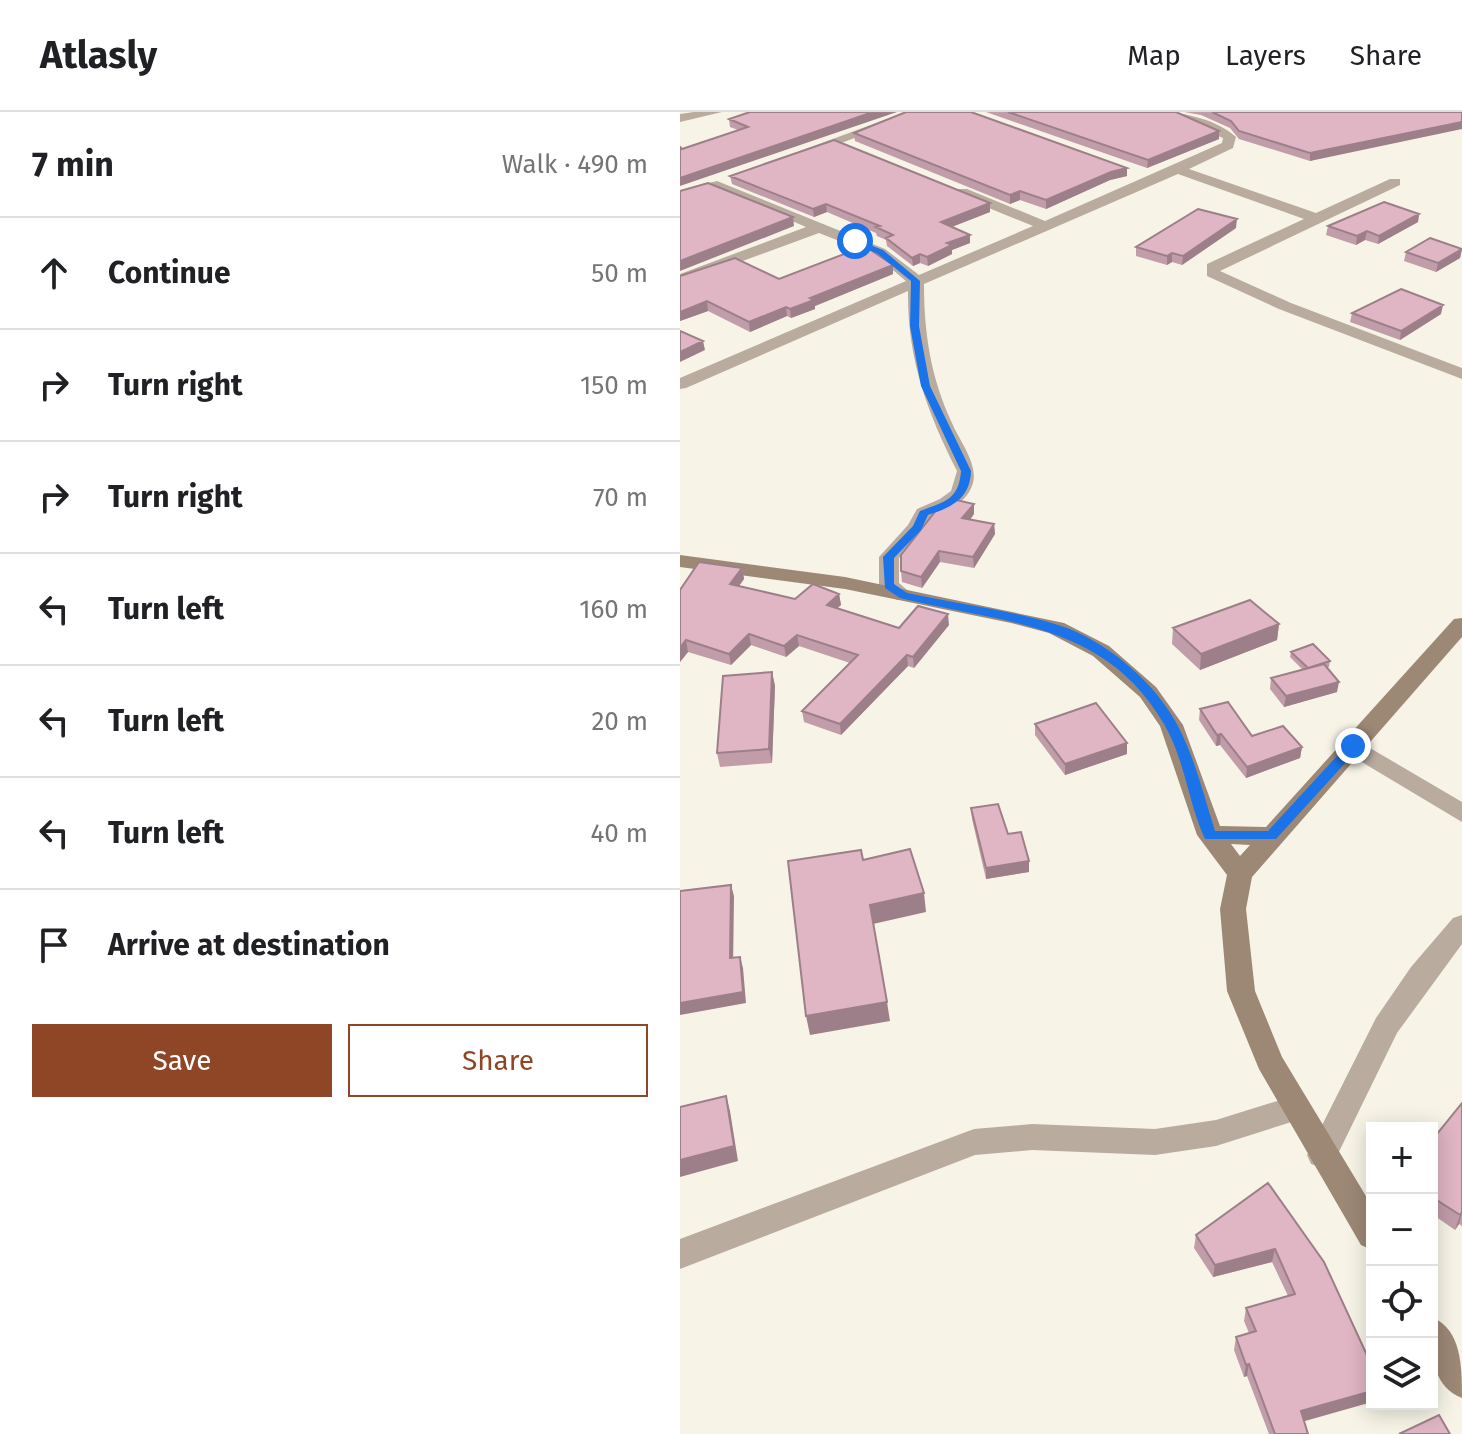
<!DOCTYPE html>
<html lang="en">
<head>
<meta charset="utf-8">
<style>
	:root { --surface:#fff; --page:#f2f2f2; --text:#202124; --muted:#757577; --line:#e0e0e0; --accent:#8e4626 }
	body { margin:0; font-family:"Fira Sans",sans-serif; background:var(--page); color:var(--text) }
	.controls { position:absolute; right:24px; bottom:24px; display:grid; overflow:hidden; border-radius:0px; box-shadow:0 4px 20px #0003 }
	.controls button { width:72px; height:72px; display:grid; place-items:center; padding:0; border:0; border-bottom:2px solid var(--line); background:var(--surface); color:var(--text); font:40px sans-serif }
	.stop { position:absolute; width:24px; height:24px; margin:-18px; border:6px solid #1a73e8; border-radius:50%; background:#fff }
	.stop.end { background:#1a73e8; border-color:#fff; box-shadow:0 2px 8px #0008 }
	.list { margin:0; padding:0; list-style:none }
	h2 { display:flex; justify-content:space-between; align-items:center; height:104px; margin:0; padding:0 32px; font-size:34px }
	h2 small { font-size:26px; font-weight:400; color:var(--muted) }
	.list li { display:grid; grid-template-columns:52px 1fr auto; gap:24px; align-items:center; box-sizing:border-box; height:112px; padding:0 32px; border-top:2px solid var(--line) }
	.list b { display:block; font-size:30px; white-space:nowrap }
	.list em { font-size:26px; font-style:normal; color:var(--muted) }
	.actions { display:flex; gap:16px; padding:24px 32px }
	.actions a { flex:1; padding:18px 0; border:2px solid var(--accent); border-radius:0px; text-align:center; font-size:28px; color:var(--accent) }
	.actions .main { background:var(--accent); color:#fff }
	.icon { flex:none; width:44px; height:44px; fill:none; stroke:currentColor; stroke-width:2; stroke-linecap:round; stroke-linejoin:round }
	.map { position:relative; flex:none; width:782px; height:1322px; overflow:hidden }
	header { display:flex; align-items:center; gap:48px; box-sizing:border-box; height:112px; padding:0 40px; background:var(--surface); border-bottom:2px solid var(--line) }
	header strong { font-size:38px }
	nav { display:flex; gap:44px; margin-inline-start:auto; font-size:28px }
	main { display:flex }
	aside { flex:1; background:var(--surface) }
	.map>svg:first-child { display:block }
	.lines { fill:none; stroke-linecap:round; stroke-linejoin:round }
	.street { fill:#baab9f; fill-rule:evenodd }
	.secondary { fill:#9d8876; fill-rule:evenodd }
	.wall { fill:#c19ca9 }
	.shaded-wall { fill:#9d7f89 }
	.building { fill:#e0b5c4; stroke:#9d7f89; stroke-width:2 }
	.route { fill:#1a73e8 }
</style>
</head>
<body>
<header>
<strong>Atlasly</strong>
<nav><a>Map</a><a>Layers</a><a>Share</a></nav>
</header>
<main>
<aside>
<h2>7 min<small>Walk · 490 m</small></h2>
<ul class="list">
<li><svg class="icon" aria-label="ahead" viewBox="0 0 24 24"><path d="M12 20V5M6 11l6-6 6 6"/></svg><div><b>Continue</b></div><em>50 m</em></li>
<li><svg class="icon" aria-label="right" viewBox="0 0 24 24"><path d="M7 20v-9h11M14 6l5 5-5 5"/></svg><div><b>Turn right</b></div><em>150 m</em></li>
<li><svg class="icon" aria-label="right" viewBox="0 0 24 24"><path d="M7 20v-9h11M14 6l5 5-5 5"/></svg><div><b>Turn right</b></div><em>70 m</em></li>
<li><svg class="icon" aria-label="left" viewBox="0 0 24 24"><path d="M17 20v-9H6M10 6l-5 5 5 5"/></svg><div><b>Turn left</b></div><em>160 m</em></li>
<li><svg class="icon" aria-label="left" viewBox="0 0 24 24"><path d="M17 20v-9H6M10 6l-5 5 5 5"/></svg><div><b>Turn left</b></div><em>20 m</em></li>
<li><svg class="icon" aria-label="left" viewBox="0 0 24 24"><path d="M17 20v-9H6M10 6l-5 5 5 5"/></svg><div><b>Turn left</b></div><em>40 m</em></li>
<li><svg class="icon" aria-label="arrive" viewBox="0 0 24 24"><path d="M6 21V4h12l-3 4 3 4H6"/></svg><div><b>Arrive at destination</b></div></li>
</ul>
<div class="actions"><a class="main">Save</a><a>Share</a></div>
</aside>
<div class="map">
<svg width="782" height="1322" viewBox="0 0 782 1322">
	<rect width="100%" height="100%" fill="#f7f4e7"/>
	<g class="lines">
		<path class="street" d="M14,0h28l-42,10v-8z
			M226,0h18l-112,42 -12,-3z
			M480,0c24,0 58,8 76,25l-3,11 -44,21 127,44 74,-34h10v6l-180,86 71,32 171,65v11l-183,-70 -72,-33v-12l97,-45 -126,-45 -254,110c0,50 7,94 28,139 8,19 28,43 20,63 -10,25 -32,20 -42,34 -9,13 -19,26 -31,38v25l15,13 -3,4h-14l-18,-15v-28l29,-32 9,-16 23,-10 11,-8 6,-20c-30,-59 -50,-113 -49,-180l-222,97 -6,1v-11l226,-97 -31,-26 -56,-22 -139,51v-10l126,-47 -101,-43 12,-3 168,68 34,26 114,-49 -76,-31v-6h10l78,32 177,-78 1,-5z
			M673,626l109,64v20l-117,-70 -4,-6 4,-6z
			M782,803v29l-65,89 -64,131 -11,4 -11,-4 -4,-9 69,-137 35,-51 42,-49z
			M616,983l11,4 4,9 -4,9 -91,29 -61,9 -123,-5 -57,5 -295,114v-30l294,-110 58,-5 123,5 61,-9z"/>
		<path class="secondary" d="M0,443l165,22 219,46 45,23 47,41 27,38 37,101 46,1 188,-208 8,-1v19l-210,240 -6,32 9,82 27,66 90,149v44l-11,-5 -102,-176 -32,-78 -7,-82 7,-34 -30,-40 -37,-109 -20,-29 -47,-41 -44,-23 -38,-10 -166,-34 -165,-22zM551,732l19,1 -10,11z
			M752,1205c30,13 30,50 30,81 -34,-14 -30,-51 -30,-81z"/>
	</g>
	<path class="wall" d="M217,0l-215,37 56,-19 -8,-3 -1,-8z
		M306,0h190l43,19v8l-72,29z
		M504,0h278l-152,49 -71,-22 -9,-11 -29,-13z
		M174,21l273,43 -17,4 -64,29 -26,-9 -10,4 -155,-63z
		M50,64l260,36 -38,15 18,16 -18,7v4l-24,12 -8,-3 -7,3 -26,-20 -1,-6 -9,-4 -1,-3 -49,-21 -13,5 -82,-33z
		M739,102l-1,8 -40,22 -13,-4 -9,5 -30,-10 2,-9z
		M556,116l-54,37 -10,-3 -5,3 -31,-9v-9z
		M782,137l-2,9 -24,14 -32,-11 2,-9z
		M213,153v9l-78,32v3l-24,9 -4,-2 -37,16 -42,-21 -28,10v-45l99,3z
		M672,201l89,1 -41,26 -50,-18z
		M294,402l-4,6 24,4 1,10 -21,34 -34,-6 -18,26 -20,-6 -1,-11z
		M62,456l2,11 -5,7 56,13 44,-5 2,11 -4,3 62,20 50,-3 -35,43 -6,-2 -67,69 -37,-13 -2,-11 48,-48 -51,-17 -13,11 -35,-12 -20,20 -43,-13 -8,10v-72z
		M599,512l-2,16 -77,30 -28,-26 1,-16z
		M611,540l39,9 -1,6h-2l10,25 -53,15 -14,-18 1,-11 32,-8 -13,-13z
		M92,560l3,14 -3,77 -52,4 -3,-14z
		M520,597l52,27 50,11 -2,11 -54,20 -26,-33 -4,1 -17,-26z
		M355,612l92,19v11l-62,21 -30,-40z
		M291,696l37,26 21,27v11l-43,7 -14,-60z
		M782,991v123l-3,-2 -4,6 -23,-16v-74z
		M588,1071l56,79 -20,159 4,13h-39l-22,-58 -3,1 -10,-27 2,-13 13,-4 -5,-12 2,-13 42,-12 -16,-34 -59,15 -19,-29 2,-13z"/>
	<path class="shaded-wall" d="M193,0h24l-217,74v-8z
		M782,10v7l-152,32v-8z
		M539,19v8l-72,29 1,-8z
		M447,56v8l-17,4 -64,29v-9l65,-28z
		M340,79v9l-10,4v-9z
		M310,91v9l-49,19v-9z
		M146,92l1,8 -13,5 -1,-8z
		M739,102l-1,8 -40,22 1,-8z
		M113,105l1,9 -114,45v-10z
		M557,107l-1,9 -54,37 1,-9z
		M687,119l-2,9 -9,5 1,-9z
		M290,123v8l-18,7v4l-24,12 -1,-9 20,-14z
		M782,137l-2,9 -24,14 2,-9z
		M492,141v9l-5,3v-9z
		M240,142v9l-7,3 -1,-8z
		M213,153v9l-78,32v3l-24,9 -1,-9 20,-11z
		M27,189l1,10 -28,10v-9z
		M763,193l-2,9 -41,26 1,-9z
		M106,195l1,9 -37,16 -1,-10z
		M23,229l2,9 -25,12v-10z
		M294,392v10l-11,15 -1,-11z
		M314,412l1,10 -21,34 -1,-11z
		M259,439l1,11 -18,26 -1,-11z
		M62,456l2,11 -12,16 -2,-11z
		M159,482l2,11 -13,11 -1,-11z
		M268,502l1,11 -35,43 -1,-11z
		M599,512l-2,16 -77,30 1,-16z
		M69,522l2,11 -20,20 -2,-11z
		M117,523l2,11 -13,11 -2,-11z
		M6,528l2,12 -8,10v-14z
		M227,543l1,11 -67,69 -1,-11z
		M92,560l3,14 -3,77 -3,-14z
		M659,570l-2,10 -53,15 2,-11z
		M541,622l-1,11 -4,1 1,-11z
		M447,631v11l-62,21v-11z
		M622,635l-2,11 -54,20 1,-11z
		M349,749v11l-43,7v-11z
		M51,773l3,11 -1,73 -3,-11z
		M244,781l2,19 -53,12 -3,-19z
		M60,845l3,11 3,35 -66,12v-12z
		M207,890l3,19 -80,14 -4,-19z
		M46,984l4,15 8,50 -58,16v-17z
		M782,1100l-3,12 -4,6 5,-15z
		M595,1137l-3,13 -59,15 2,-12z
		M569,1252l-2,12 -3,1 2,-12z
		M692,1279v11l-74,21 3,-12z"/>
	<path class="building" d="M70,0h123l-193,66v-31l2,2 66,-22 -19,-8z
		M226,0h65l156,56 -16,4 -65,28 -26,-9 -10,4 -156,-62z
		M328,0h168l43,19 -71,29z
		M532,0h250v10l-152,31 -71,-22 -8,-10z
		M154,28l156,63 -49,19 29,13 -23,8 5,2 -25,12 -7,-3 -8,4 -26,-20 7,-3 -17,-8 4,-1 -54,-22 -13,5 -83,-33z
		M28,71l85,34 -113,44v-70z
		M704,90l35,12 -40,22 -12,-5 -10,5 -29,-10z
		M518,97l39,10 -54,37 -11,-3 -5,3 -31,-9z
		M750,126l32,11 -24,14 -32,-11z
		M185,134l28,19 -83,33 4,2 -24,9 -4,-2 -37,15 -42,-21 -27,11v-36l55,-18 44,21z
		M721,177l42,16 -42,26 -49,-18z
		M0,219l23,10 -23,11z
		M272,387l22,5 -12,14 32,6 -21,33 -34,-6 -18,26 -20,-6v-16l40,-51z
		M19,450l43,6 -12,16 65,15 18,-15 26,10 -12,11 72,23 19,-22 30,8 -35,43 -6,-2 -67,69 -38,-13 56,-56 -61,-20 -13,11 -35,-12 -20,20 -43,-14 -6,8v-58z
		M570,488l29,24 -78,30 -28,-26z
		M633,532l17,17 -22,7 -17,-16z
		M644,552l15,18 -53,14 -15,-18z
		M92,560l-3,77 -52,4 6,-77z
		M548,590l24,34 31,-10 19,21 -55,20 -26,-33 -4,1 -17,-26z
		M416,591l31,40 -62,21 -30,-40z
		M318,692l10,30 13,-2 8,29 -43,7 -15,-60z
		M230,737l14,44 -54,12 17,97 -81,14 -18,-155 73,-11 2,10z
		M51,773l-1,73 10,-1 3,35 -63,11v-112z
		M46,984l8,50 -54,14v-53z
		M782,991v109l-2,3 -28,-18v-57z
		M588,1071l56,79 48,104v25l-71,20 7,23h-33l-26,-70 -3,1 -10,-28 20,-6 -10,-23 49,-14 -20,-45 -60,16 -19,-30z
		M759,1303l11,19h-51z"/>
	<path class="route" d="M175,127l28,11 37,31 -1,45 11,60 41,85c-1,28 -19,36 -43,44l-7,15 -27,28v26l13,9c50,11 103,17 151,32 48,15 97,57 120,101 17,33 26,70 37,105h53l81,-88h9v6l-82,90h-71c-17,-37 -20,-79 -41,-115 -59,-102 -162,-101 -264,-126l-15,-10 -2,-31 30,-31 7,-15c24,-9 39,-11 41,-40l-40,-85 -11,-60 1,-45 -33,-27 -25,-11z"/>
</svg>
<div class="controls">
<button>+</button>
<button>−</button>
<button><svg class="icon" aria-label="locate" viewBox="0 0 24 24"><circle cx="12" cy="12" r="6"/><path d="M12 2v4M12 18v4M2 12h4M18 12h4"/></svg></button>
<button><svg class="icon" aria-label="layers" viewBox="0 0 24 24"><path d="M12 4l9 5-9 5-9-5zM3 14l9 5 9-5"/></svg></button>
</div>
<div class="stop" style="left:175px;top:129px"></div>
<div class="stop end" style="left:673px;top:634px"></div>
</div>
</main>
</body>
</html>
